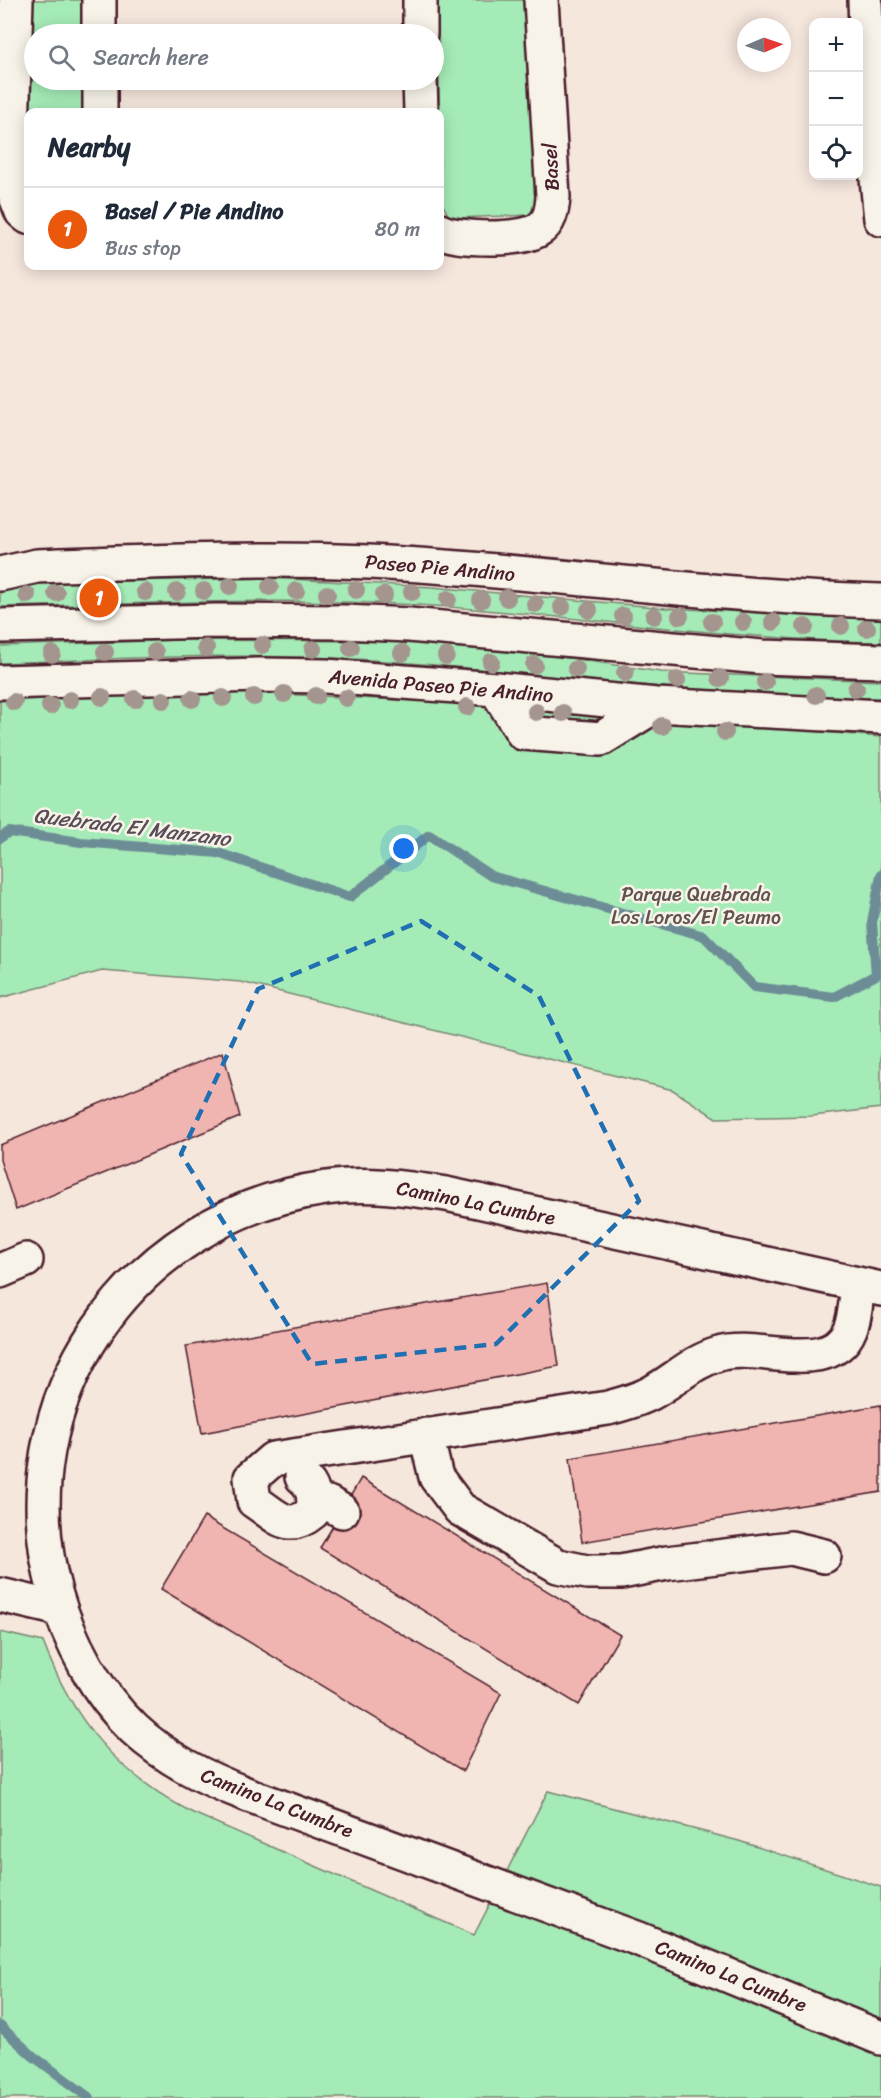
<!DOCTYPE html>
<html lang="en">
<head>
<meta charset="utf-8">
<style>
	:root { --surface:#fff; --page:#f2f2f3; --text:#1f2937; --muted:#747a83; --line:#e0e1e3; --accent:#ea580c }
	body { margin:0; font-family:Sriracha,sans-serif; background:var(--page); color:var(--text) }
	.controls { position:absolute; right:18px; top:18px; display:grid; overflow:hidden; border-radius:12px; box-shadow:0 3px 15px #0003 }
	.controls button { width:54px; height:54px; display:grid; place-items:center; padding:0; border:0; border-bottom:2px solid var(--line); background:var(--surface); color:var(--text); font:30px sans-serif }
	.compass { position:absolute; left:737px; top:18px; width:54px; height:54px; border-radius:50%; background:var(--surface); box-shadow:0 3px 15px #0003; rotate:88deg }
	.you { position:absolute; left:404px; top:849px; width:21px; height:21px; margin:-15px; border:4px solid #fff; border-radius:50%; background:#1a73e8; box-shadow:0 0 0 9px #1a73e833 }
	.badge { display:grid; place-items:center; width:39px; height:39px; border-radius:50%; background:var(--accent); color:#fff; font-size:20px; font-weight:700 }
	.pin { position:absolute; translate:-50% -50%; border:3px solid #fff; box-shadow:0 2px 6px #0006 }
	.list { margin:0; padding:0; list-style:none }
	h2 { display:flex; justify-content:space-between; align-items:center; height:78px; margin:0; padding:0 24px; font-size:26px }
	h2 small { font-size:20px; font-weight:400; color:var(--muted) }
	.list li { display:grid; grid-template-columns:39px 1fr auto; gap:18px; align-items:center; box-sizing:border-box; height:84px; padding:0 24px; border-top:2px solid var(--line) }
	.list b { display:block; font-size:22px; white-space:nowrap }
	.list p { margin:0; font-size:20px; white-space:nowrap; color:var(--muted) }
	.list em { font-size:20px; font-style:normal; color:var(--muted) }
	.icon { flex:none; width:33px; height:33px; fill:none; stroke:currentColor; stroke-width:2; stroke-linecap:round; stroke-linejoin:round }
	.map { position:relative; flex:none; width:881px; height:2098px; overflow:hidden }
	.search { position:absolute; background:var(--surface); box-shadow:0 3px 15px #0003; left:24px; top:24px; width:420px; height:66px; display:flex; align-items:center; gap:15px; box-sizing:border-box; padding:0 21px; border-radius:33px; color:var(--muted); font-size:22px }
	.panel { position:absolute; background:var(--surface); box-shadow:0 3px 15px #0003; left:24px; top:108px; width:420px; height:162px; border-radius:12px }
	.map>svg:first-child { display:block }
	.green { fill:#a5ebb7; stroke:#788571; stroke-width:1.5 }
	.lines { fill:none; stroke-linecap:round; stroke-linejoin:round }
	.stream { stroke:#6d8d96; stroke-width:10 }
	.building { fill:#f1b5b1; stroke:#4a1f2b; stroke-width:1.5 }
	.minor-casing { stroke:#4a1f2b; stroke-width:38 }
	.minor { stroke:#f7f3e8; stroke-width:33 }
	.tree { fill:#a4958e }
	.marked { fill:none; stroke:#1f6fb2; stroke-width:4.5; stroke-dasharray:12 8; stroke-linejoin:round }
	.labels { text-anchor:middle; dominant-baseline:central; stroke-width:5; stroke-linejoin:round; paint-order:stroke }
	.street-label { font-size:20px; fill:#4a1f2b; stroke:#f7f3e8 }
	.park-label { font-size:20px; fill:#61524e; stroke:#f7f3e8 }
	.water-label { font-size:21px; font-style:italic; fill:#594d58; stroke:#f7f3e8 }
</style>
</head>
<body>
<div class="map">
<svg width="881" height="2098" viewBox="0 0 881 2098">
	<rect width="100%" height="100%" fill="#f6e7dd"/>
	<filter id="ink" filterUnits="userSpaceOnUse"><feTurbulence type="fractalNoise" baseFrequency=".0167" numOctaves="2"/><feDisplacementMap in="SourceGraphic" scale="12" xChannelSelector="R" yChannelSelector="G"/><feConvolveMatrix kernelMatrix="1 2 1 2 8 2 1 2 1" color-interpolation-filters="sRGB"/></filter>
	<g filter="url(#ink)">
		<path class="green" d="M30,0h59v34h-55v46h55v32h-61l-1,79z
			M438,0h88l12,206 -5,9 -77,3 -8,-3 -8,-16z
			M273,578l159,9 234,21 215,11v23c-150,-2 -298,-26 -447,-36 -144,-10 -289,-2 -434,1v-20l11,-4z
			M180,640l196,1 73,4 107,11 105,16 220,9v17c-162,0 -322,-23 -483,-36 -132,-11 -266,-4 -398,1v-17z
			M218,691l303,15 360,31v371l-69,8 -96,2 -43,-28 -432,-108 -139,-11 -102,27v-297z
			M0,1632l43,10c30,79 73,130 148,170l283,123 74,-144 191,50 142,46v211h-881z"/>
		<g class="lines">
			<path class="stream" d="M0,838l9,-6 72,10 137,11 132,44 79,-62 62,41 213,60 50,51 80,10 42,-22 -4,-53 9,-47
				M0,2026l33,30 57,42"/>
		</g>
		<path class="building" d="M223,1052l17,65 -224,93 -16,-50v-15z
			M547,1283l12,83 -357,67 -16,-87z
			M881,1405v87l-299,50 -12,-84z
			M361,1478l259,157 -41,70 -259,-157z
			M204,1517l297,176 -38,78 -302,-182z"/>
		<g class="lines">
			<defs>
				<path id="minor" d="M16,0l-4,132 3,62 7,18 6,5
					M99,0v34
					M420,0v34
					M865,0l3,89 13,130
					M100,80v32
					M420,80l1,32
					M440,231c18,9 80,10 98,-1 12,-7 14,-20 15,-33l-12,-197
					M0,574l37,-8c111,-4 221,-9 332,-4 171,8 340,35 512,39
					M0,626l216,-5 128,1 65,3 353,32 119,4
					M0,682l260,-7 65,1 171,13 160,16 225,12
					M496,689l27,44 78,6 55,-34
					M0,1271l26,-11
					M881,1289l-435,-95c-40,-6 -79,-12 -120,-6 -194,27 -324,213 -271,404 14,49 41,101 79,137 32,30 71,49 112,65l393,145 242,99
					M426,1435l10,42 24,32 98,57 29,6h34l46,-9 124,-15 33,8
					M302,1477c12,9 13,21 11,35 -25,21 -35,5 -59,-11l-3,-23 22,-19 335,-51c15,-4 30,-8 43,-15 24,-13 42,-32 68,-39 38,-12 112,23 131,-25 6,-13 6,-31 8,-45
					M314,1503h14l14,8
					M0,1595l60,14"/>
			</defs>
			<use href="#minor" class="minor-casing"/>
			<use href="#minor" class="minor"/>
		</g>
		<g class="tree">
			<circle cx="230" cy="586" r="9"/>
			<circle cx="270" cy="587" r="9"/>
			<circle cx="356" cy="590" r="9"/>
			<circle cx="204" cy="591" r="9"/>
			<circle cx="296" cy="591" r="9"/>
			<circle cx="145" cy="592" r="9"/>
			<circle cx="177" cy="592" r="9"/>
			<circle cx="412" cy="592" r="9"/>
			<circle cx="56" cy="593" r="9"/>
			<circle cx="327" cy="594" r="9"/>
			<circle cx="27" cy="595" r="9"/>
			<circle cx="384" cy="595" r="9"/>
			<circle cx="507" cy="598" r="9"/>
			<circle cx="448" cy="599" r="9"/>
			<circle cx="481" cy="600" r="9"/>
			<circle cx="535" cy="604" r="9"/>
			<circle cx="562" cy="607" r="9"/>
			<circle cx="589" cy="610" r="9"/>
			<circle cx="623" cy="616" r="9"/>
			<circle cx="654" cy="616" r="9"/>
			<circle cx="680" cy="616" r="9"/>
			<circle cx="712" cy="622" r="9"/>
			<circle cx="743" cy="622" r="9"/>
			<circle cx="773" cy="622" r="9"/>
			<circle cx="841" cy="626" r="9"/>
			<circle cx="805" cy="627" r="9"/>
			<circle cx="867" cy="628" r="9"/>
			<circle cx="262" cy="645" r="9"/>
			<circle cx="206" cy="648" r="9"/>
			<circle cx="351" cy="648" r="9"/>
			<circle cx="313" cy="649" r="9"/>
			<circle cx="105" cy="652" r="9"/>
			<circle cx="155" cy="652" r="9"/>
			<circle cx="402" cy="653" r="9"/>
			<circle cx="52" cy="654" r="9"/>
			<circle cx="446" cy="656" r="9"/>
			<circle cx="491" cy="662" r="9"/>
			<circle cx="534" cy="665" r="9"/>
			<circle cx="576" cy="669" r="9"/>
			<circle cx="625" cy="673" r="9"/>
			<circle cx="720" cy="678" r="9"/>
			<circle cx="677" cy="680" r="9"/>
			<circle cx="765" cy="682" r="9"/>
			<circle cx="856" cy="689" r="9"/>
			<circle cx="284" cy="694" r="9"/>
			<circle cx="816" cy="695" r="9"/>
			<circle cx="316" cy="696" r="9"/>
			<circle cx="102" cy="697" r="9"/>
			<circle cx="254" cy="697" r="9"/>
			<circle cx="223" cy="698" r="9"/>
			<circle cx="346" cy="698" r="9"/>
			<circle cx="135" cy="699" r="9"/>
			<circle cx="192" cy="699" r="9"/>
			<circle cx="70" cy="700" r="9"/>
			<circle cx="163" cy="700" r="9"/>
			<circle cx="14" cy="702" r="9"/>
			<circle cx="50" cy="706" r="9"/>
			<circle cx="467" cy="707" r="9"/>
			<circle cx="536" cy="712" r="9"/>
			<circle cx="563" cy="713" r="9"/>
			<circle cx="662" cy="726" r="9"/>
			<circle cx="725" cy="732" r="9"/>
		</g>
	</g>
	<path class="marked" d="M421,921l118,75 100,205 -143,143 -184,20 -131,-210 77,-165z"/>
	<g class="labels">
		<g class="street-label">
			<text transform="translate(551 167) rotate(-93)">Basel</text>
			<text transform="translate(440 568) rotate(5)">Paseo Pie Andino</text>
			<text transform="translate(441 686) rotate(5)">Avenida Paseo Pie Andino</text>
			<text transform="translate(476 1203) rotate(11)">Camino La Cumbre</text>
			<text transform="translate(277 1803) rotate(21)">Camino La Cumbre</text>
			<text transform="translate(731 1976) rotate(22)">Camino La Cumbre</text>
		</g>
		<g class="park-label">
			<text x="696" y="894">Parque Quebrada<tspan x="696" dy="23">Los Loros/El Peumo</tspan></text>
		</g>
		<g class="water-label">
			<text transform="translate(132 827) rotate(7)">Quebrada El Manzano</text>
		</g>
	</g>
</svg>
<div class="controls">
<button>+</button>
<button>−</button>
<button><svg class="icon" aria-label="locate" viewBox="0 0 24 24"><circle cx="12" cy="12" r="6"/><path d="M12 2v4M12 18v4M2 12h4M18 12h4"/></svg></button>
</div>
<svg class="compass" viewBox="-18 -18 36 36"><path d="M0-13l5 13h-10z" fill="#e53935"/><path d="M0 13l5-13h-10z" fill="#747a83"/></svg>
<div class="you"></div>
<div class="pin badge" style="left:99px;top:598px">1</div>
<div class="search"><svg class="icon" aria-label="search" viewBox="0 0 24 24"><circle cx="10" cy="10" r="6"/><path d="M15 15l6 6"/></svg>Search here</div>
<section class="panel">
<h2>Nearby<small></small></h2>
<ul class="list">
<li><span class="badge">1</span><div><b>Basel / Pie Andino</b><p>Bus stop</p></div><em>80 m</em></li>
</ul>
</section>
</div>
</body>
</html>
